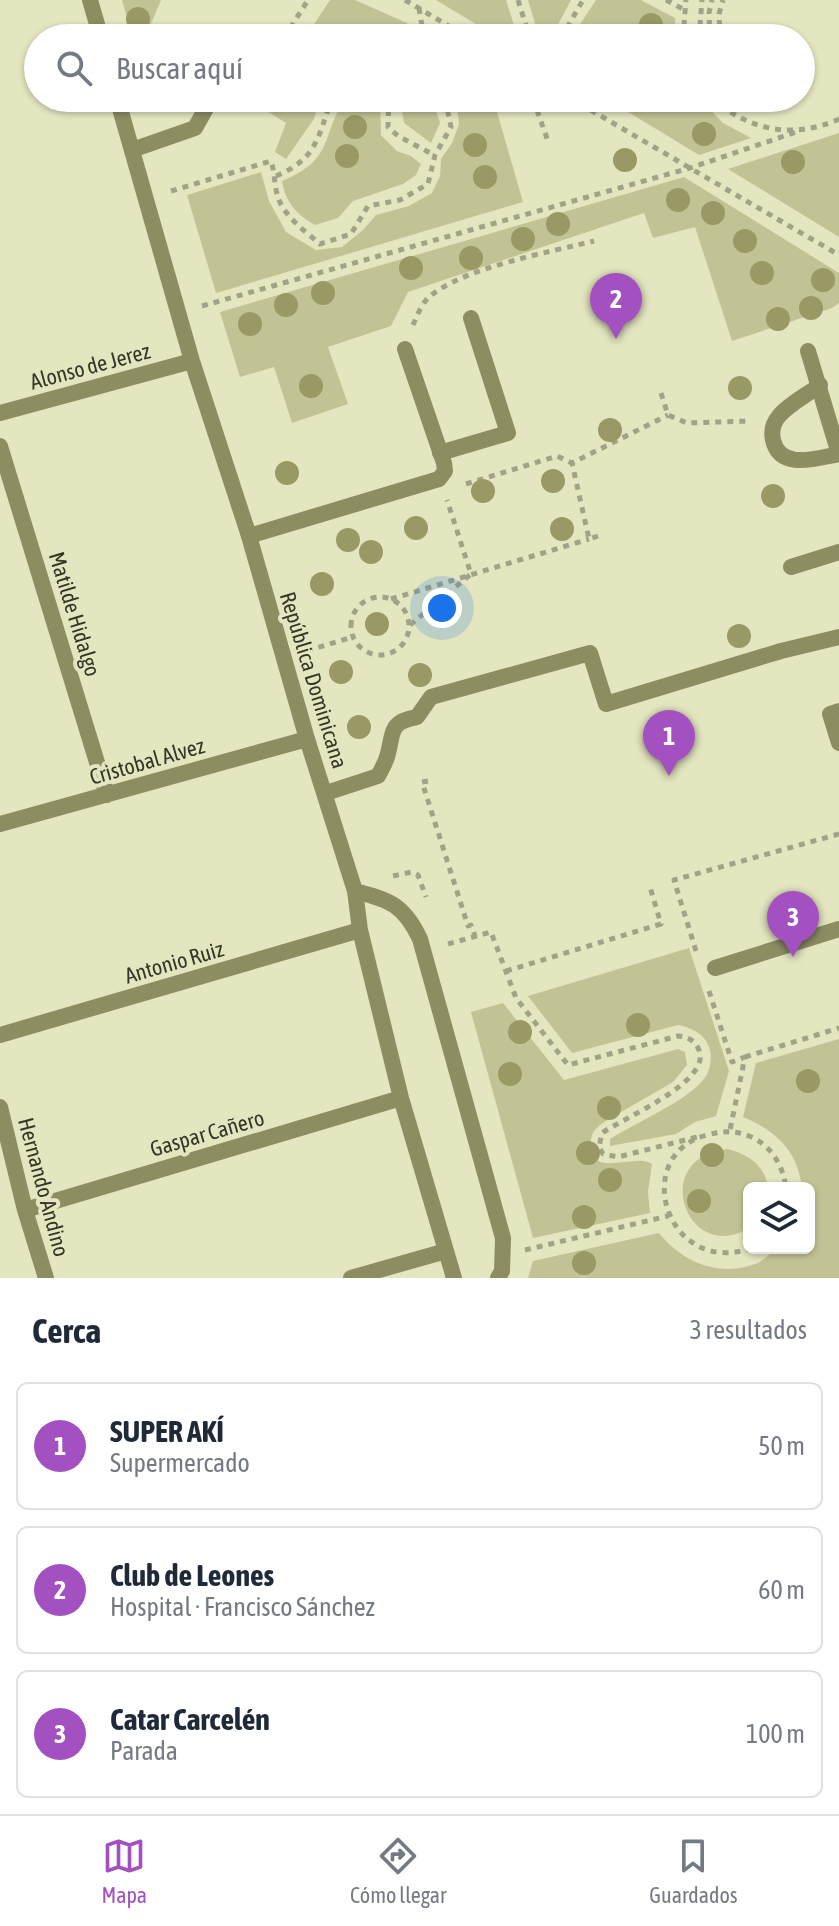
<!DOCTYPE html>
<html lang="es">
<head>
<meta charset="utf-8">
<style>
	:root { --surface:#fff; --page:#f2f2f3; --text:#1f2937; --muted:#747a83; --line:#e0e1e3; --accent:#a351c1 }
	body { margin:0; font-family:"Asap Condensed",sans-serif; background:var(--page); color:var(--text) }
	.controls { position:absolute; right:24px; bottom:24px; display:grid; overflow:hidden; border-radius:12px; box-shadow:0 2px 6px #0004 }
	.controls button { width:72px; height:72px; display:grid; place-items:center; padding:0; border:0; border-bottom:2px solid var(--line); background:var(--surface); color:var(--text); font:40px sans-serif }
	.you { position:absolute; left:442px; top:608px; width:28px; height:28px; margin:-20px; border:6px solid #fff; border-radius:50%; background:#1a73e8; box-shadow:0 0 0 12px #1a73e833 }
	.badge { display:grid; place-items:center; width:52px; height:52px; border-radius:50%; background:var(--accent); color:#fff; font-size:26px; font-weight:700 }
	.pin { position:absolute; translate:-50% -66px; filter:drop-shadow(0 2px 4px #0008) }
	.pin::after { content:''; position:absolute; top:42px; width:28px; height:24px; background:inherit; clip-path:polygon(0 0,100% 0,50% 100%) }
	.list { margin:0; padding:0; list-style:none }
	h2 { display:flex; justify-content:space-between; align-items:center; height:104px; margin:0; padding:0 32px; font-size:34px }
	h2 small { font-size:26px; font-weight:400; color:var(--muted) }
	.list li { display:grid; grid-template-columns:52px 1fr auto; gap:24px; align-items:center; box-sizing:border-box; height:128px; margin:0 16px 16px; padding:0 16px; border:2px solid var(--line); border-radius:12px }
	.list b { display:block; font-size:30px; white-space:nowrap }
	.list p { margin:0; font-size:26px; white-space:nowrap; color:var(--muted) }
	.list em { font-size:26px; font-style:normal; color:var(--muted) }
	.icon { flex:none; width:44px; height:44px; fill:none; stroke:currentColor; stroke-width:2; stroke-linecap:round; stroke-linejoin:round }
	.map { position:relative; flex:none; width:839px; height:1278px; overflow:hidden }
	.search { position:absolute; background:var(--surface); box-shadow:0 2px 6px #0004; left:24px; right:24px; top:24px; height:88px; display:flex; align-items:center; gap:20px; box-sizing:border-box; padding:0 28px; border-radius:44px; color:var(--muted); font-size:30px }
	.sheet { height:536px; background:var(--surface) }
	nav { display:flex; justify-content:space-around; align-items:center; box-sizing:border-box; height:112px; border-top:2px solid var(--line); background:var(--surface); font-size:22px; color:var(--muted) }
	nav a { display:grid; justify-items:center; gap:4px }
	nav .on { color:var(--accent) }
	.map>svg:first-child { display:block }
	.green { fill:#c2c395 }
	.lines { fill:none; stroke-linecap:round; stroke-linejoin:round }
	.path { stroke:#a2a386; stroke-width:5; stroke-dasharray:6 6; stroke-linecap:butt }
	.service { stroke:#8c8e62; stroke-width:16 }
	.minor { stroke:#8c8e62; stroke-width:16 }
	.tree { fill:#989964 }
	.labels { text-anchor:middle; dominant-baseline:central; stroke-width:8; stroke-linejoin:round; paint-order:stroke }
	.street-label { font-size:22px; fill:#363627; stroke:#e4e6c0 }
</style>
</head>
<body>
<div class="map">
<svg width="839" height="1278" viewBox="0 0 839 1278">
	<rect width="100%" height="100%" fill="#e4e6c0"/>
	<path class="green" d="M122,0h39l-16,38h-12z
		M330,0h25l52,23 4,15h-106z
		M436,0h70l12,38h-19z
		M528,0h43l-18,34 -16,-4z
		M596,0h45l34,18 1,20h-105z
		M264,98h56l-6,21 -28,40 -11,-7 11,-29 -27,-17z
		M345,98h35l1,37 16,16 14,5 10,8 -5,11 -13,9 -50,17 -15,17 -23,7c-18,-10 -30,-23 -33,-44 53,-22 38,-43 63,-83z
		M400,98h32l8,25 -9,20 -27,-20z
		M456,98h37l30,104 -307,91 -29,-98 74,-23 8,29 17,31 30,18 26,-3 21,-17 13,-15 33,-9 23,-13 8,-17 1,-17 11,-16 7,-19z
		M605,98h94l24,25 28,15 -52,17z
		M839,133v104l-111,-68z
		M684,177l155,96v30l-7,5 -100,33 -37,-114 -42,11 -9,-25 -236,79 -17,34 -63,21 20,57 -56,19 -18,-56 -34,10 -20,-65z
		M689,948l40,123 -13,45 -21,6 -19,12 -66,12v-7c25,-16 77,-38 94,-60 6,-7 8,-20 6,-29 -4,-16 -18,-22 -32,-25l-106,28 -44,-57z
		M503,1003l61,77 114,-31 7,3 2,13 -14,17 -69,40c-7,5 -13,10 -13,20 -3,39 45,10 61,22l-4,28 2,21 -117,25 -62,-226z
		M839,1039v239h-311l5,-17 126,-28c24,30 61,45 99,30 7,-4 13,-11 20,-14 7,-4 23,-1 31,-1v-60h-7c-4,-37 -26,-57 -59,-71l13,-54z
		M728,1149c21,6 37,16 40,39h-19v40c-63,38 -101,-72 -21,-79z"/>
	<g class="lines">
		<path class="path" d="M405,0l64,38
			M518,0l12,38
			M666,0l17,9
			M419,8l5,30
			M284,38l24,-38
			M561,38l22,-38
			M683,38l3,-38
			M699,38l3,-38
			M710,38l-1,-25 3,-13
			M720,38l-1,-24 4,-14
			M389,98l-1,29 10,9 36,19
			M570,98l269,157
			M711,98c38,32 81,42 128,21
			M735,98l22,12
			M756,98l6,3
			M533,99l16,45
			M276,176c41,-17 42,-39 56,-78
			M171,191l100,-30c4,12 3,22 6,33 5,21 28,37 43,50l31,-10 17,-28 32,-6 28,-16 7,-29 16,-28 -6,-29
			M202,306l488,-138 109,-37
			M413,325c4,-9 8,-20 15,-27 33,-30 122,-46 166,-57
			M661,393l7,22 19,8 63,-2
			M466,484l91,-28 15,7
			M598,536l-9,3 -17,-76 96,-48
			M351 626a29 29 0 1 1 58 0a29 29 0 1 1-58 0Z
			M391,599l198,-60
			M410,625l61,-51 -24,-74
			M311,653l-1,-3 42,-13
			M428,781l-6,1 46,144 3,-1 4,11
			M393,876l19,-4 6,3 8,22
			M448,944l43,-12 25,66 52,67 110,-29c9,1 15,3 20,12 18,32 -75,70 -96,85l-3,14 4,7 15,3 83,-21
			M696,951l-22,-71 165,-46
			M506,971l155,-47 -11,-37
			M709,991l23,71 13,-5 -15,73
			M745,1057l94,-29
			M752,1248c-86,30 -123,-93 -45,-113 16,-4 27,-5 42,1 22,9 34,29 37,52
			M525,1250l143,-34"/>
		<path class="service" d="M132,150l63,-22 14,-25
			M820,385c-13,10 -31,19 -41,31 -6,7 -8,15 -6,24 7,31 44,18 66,14
			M440,453l68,-20 -37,-115
			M249,536l190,-57 6,-8 -1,-8 -39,-114
			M791,567l48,-15
			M839,711l-9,3 9,29
			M715,968l124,-39"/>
		<path class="minor" d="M90,0l11,38
			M117,98l75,263 57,175 58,203 48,152 5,39 41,168 53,180
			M808,351l31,103
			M0,413l192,-52
			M0,446l107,349
			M326,793l52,-17c3,-6 7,-12 9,-19 7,-22 0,-35 30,-40l14,-20 159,-44 16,51 175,-53 58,-14
			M0,824l307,-85
			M355,891c35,9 49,14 65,48l83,299 -1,33 -4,7
			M0,1035l360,-105
			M0,1107l25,103 21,68
			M25,1210l376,-112
			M351,1278l95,-27"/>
	</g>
	<g class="tree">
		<circle cx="138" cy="19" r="12"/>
		<circle cx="651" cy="25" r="12"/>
		<circle cx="355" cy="127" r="12"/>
		<circle cx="704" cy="134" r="12"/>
		<circle cx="475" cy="145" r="12"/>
		<circle cx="347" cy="156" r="12"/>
		<circle cx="625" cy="160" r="12"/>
		<circle cx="793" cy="162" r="12"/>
		<circle cx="485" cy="177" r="12"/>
		<circle cx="678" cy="200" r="12"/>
		<circle cx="713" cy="213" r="12"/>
		<circle cx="558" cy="224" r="12"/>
		<circle cx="523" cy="239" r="12"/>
		<circle cx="745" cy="241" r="12"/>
		<circle cx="471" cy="258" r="12"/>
		<circle cx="411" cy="268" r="12"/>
		<circle cx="762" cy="273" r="12"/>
		<circle cx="823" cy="280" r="12"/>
		<circle cx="323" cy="293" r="12"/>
		<circle cx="286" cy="305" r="12"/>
		<circle cx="811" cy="308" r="12"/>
		<circle cx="778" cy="319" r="12"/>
		<circle cx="250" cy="324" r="12"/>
		<circle cx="311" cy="386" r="12"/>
		<circle cx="740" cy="388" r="12"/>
		<circle cx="610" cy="430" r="12"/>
		<circle cx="287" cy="473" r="12"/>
		<circle cx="553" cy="481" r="12"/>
		<circle cx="483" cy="491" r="12"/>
		<circle cx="773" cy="496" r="12"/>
		<circle cx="416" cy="528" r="12"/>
		<circle cx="562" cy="529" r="12"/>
		<circle cx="348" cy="540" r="12"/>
		<circle cx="371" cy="552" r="12"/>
		<circle cx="322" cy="584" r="12"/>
		<circle cx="377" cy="624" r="12"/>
		<circle cx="739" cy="636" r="12"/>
		<circle cx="341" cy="672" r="12"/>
		<circle cx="420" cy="675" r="12"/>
		<circle cx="359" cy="727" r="12"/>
		<circle cx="638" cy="1025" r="12"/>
		<circle cx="520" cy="1032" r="12"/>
		<circle cx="510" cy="1074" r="12"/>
		<circle cx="808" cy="1081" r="12"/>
		<circle cx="609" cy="1108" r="12"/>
		<circle cx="588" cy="1153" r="12"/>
		<circle cx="712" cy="1155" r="12"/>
		<circle cx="610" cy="1180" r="12"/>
		<circle cx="699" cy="1201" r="12"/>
		<circle cx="584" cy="1217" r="12"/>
		<circle cx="584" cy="1263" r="12"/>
	</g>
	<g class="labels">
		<g class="street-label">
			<text transform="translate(90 366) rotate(-15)">Alonso de Jerez</text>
			<text transform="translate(75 614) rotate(73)">Matilde Hidalgo</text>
			<text transform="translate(314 680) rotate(73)">República Dominicana</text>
			<text transform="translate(147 761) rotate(-16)">Cristobal Alvez</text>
			<text transform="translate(174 962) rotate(-16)">Antonio Ruiz</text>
			<text transform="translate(207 1133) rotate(-16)">Gaspar Cañero</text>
			<text transform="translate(44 1187) rotate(75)">Hernando Andino</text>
		</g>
	</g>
</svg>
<div class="controls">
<button><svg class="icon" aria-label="layers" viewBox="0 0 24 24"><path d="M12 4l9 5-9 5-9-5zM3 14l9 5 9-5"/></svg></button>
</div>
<div class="you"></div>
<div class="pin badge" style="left:669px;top:776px">1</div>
<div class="pin badge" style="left:616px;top:339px">2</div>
<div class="pin badge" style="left:793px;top:957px">3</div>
<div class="search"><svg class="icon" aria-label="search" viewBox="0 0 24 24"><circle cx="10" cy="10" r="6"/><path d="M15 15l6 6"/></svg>Buscar aquí</div>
</div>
<section class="sheet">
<h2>Cerca<small>3 resultados</small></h2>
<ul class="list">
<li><span class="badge">1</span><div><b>SUPER AKÍ</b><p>Supermercado</p></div><em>50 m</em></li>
<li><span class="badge">2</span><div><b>Club de Leones</b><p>Hospital · Francisco Sánchez</p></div><em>60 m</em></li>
<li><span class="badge">3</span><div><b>Catar Carcelén</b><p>Parada</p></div><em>100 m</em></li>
</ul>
</section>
<nav>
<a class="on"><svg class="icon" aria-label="map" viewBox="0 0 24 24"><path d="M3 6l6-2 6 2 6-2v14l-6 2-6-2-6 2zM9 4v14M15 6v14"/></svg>Mapa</a>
<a><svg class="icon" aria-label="directions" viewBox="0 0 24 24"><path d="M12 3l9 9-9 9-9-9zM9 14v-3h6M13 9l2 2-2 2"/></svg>Cómo llegar</a>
<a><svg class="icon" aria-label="saved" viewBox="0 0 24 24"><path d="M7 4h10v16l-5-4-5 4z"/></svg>Guardados</a>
</nav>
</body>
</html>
